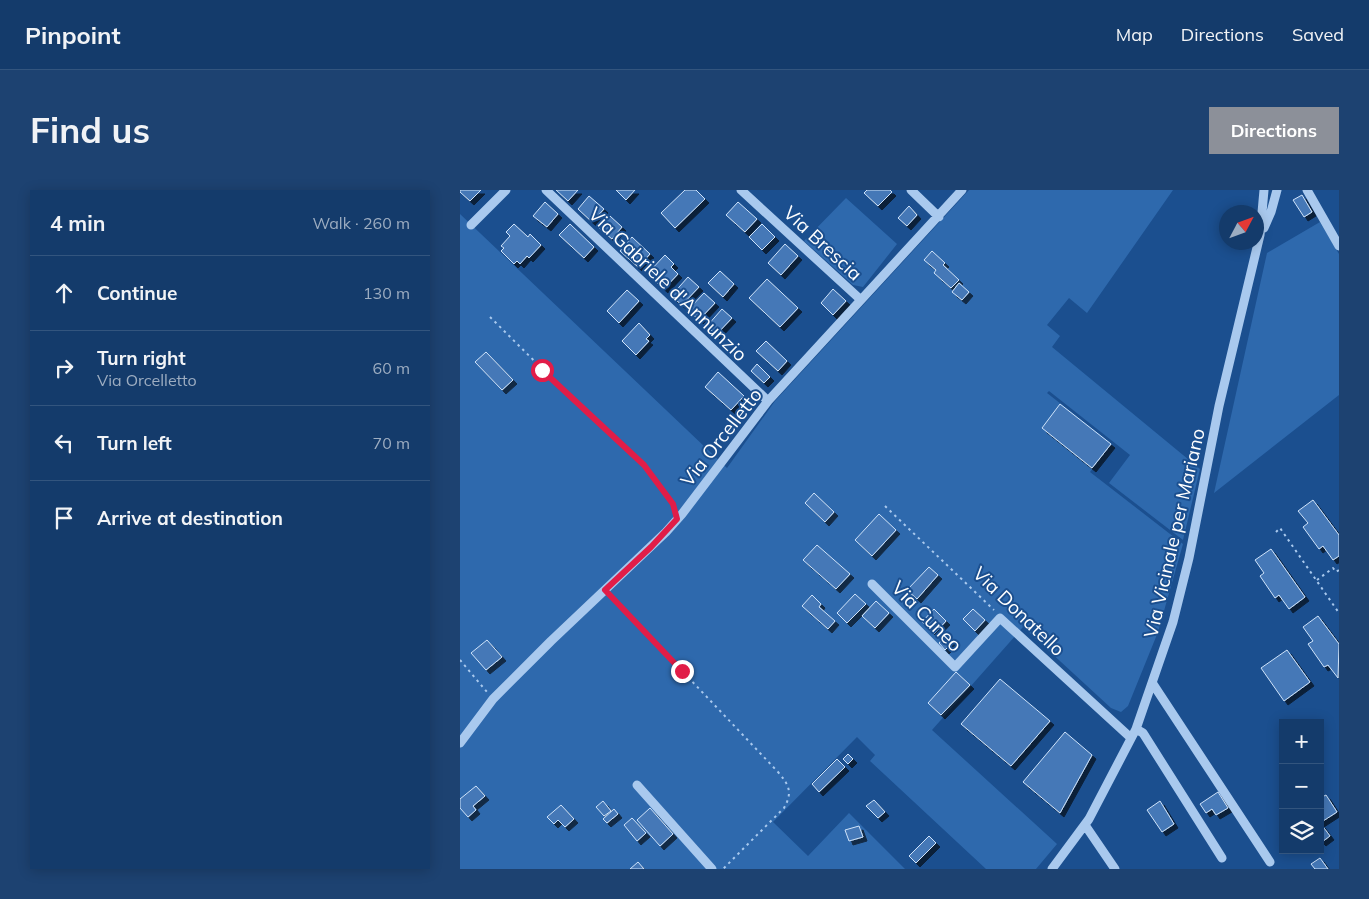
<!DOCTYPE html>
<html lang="en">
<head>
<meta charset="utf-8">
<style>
	:root { --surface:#143b6b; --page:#1d4271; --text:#f1f3f6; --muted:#9dadc1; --line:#33557e; --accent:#8c9099 }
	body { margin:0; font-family:Mulish,sans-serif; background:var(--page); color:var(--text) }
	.controls { position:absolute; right:15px; bottom:15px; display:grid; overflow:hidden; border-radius:0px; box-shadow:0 2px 12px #0003 }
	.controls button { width:45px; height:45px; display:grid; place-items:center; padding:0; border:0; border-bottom:1px solid var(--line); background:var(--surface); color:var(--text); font:25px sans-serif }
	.compass { position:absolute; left:759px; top:15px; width:45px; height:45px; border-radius:50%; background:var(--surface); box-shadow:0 2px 12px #0003; rotate:49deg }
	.stop { position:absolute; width:15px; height:15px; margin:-11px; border:4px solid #e11d48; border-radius:50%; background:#fff }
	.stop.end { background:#e11d48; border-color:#fff; box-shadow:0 1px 5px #0008 }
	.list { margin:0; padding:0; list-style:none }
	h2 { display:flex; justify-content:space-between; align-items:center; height:65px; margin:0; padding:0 20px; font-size:21px }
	h2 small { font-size:16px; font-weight:400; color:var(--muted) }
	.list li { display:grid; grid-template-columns:32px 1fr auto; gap:15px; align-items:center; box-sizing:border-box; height:75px; padding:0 20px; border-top:1px solid var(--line) }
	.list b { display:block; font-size:19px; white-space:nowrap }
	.list p { margin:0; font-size:16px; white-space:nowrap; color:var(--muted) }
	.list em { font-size:16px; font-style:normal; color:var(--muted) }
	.icon { flex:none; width:28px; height:28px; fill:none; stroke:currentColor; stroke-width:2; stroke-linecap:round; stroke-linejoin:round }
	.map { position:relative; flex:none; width:879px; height:679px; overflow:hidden; border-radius:0px }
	header { display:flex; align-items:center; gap:30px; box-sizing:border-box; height:70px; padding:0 25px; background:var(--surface); border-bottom:1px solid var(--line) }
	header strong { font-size:24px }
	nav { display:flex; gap:28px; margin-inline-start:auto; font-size:18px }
	.intro { display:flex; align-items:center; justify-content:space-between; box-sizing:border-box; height:120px; padding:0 30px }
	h1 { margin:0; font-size:35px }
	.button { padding:12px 22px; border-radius:0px; background:var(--accent); color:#fff; font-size:18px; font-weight:700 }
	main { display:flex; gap:30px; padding:0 30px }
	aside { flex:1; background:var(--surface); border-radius:0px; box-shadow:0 2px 12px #0003 }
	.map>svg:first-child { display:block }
	.green { fill:#2e69ad }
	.building { fill:#4478b7; stroke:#cfe3fa; filter:url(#shadow) }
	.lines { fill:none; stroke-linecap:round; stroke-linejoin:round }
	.path { stroke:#a9c9ee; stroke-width:2; stroke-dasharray:2.5 4; stroke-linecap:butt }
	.minor { stroke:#a9c9ee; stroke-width:9 }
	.route { stroke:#e11d48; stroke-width:6 }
	.labels { text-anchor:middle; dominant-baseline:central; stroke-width:4; stroke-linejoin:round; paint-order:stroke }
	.street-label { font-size:19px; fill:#fff; stroke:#1b4f8f }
</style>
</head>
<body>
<header>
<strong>Pinpoint</strong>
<nav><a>Map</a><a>Directions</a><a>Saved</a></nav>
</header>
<div class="intro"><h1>Find us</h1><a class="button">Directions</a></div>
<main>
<aside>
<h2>4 min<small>Walk · 260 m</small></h2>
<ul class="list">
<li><svg class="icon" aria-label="ahead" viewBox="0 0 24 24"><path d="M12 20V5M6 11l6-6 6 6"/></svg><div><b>Continue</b></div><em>130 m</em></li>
<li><svg class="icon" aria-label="right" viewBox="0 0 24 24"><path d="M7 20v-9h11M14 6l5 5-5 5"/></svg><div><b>Turn right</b><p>Via Orcelletto</p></div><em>60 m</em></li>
<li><svg class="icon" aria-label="left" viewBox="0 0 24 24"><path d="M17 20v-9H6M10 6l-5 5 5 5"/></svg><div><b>Turn left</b></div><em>70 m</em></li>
<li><svg class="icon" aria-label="arrive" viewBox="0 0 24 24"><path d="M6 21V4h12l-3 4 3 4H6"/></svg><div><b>Arrive at destination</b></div></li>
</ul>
</aside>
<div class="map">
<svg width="879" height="679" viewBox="0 0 879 679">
	<defs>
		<filter id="shadow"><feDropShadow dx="4" dy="4" stdDeviation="0" flood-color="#0009"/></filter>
	</defs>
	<rect width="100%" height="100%" fill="#1b4f8f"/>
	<path class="green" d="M509,0h204l-86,123 -18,-15 -22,27 13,11 -8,11 148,122 -17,71 -74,-57 21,-28 -81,-64 -2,2 65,51 -22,28 93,72 -25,88 -30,74 -7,6 -10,-4 -88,-81 -91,103 125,114 -21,25h-50l-116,-108 5,-6 -18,-18 -84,85 35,34 41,-43 56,56h-445v-655l267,254 48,-67z
		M386,8l51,46 -34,43 -10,-2 -49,-44z
		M860,32l19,32v141l-125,98 53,-240z"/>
	<path class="building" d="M0,0h21l-11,11 -10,-9z
		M96,0h22l-10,11z
		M156,0h19l-9,10z
		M225,0h11l9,9 -30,29 -14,-15z
		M407,0h23l2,2 -14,14 -14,-13z
		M842,5l10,17 -8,5 -11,-17z
		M129,6l15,13 -12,13 -14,-13z
		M85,12l13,12 -11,13 -14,-11z
		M278,12l19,17 -12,13 -19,-17z
		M449,16l8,9 -10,11 -9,-8z
		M150,26l12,11 -10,12 -13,-11z
		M54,34l14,13 2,-3 11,11 -12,13 -2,-2 -7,8 -3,-3 -3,3 -13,-13 3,-3 -3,-2 9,-10 -4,-4z
		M110,34l24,23 -10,11 -25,-23z
		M302,34l13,13 -13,13 -13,-13z
		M172,47l18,17 -12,13 -18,-16z
		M325,54l13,12 -17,19 -13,-12z
		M472,61l13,12 -2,2 16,15 -8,8 -17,-15 2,-3 -12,-10z
		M205,65l9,9 -3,3 7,7 -14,15 -17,-15z
		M260,81l14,13 -11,13 -15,-14z
		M228,87l11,10 -17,18 -11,-9z
		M307,89l31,29 -18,19 -31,-29z
		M499,93l10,9 -7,8 -10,-8z
		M373,99l13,12 -13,14 -12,-12z
		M167,100l12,11 -20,22 -12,-12z
		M244,103l11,10 -16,17 -11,-10z
		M262,119l10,9 -16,17 -9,-9z
		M179,133l11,12 -4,4 3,2 -13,14 -14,-14z
		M306,151l21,20 -9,10 -22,-20z
		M26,162l27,28 -11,10 -27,-28z
		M297,174l13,13 -6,6 -13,-12z
		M258,182l26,24 -13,14 -26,-23z
		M600,214l51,40 -19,24 -50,-40z
		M354,303l20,19 -9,10 -20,-19z
		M853,310l26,35v21l-6,4 -10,-14 -4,3 -16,-22 5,-4 -10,-12z
		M419,324l17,16 -24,26 -17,-16z
		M357,355l33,29 -14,15 -33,-29z
		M811,359l34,48 -16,12 -10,-14 -4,3 -15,-22 4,-3 -9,-13z
		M469,377l9,8 -21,24 -10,-9z
		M395,404l11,10 -19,19 -10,-10z
		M352,405l9,9 -2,3 16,14 -7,8 -26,-23z
		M416,411l13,12 -14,15 -13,-12z
		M474,419l12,12 -12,13 -12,-12z
		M513,419l12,11 -10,11 -12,-12z
		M858,426l21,28 -1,34 -10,-13 -4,2 -16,-23 5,-3 -10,-14z
		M487,444l7,7 -9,9 -6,-7z
		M27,450l15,17 -16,13 -15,-17z
		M827,460l23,32 -26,19 -23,-33z
		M496,482l14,13 -29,30 -13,-12z
		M540,489l50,42 -39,45 -50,-42z
		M605,542l27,23 -32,58 -37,-31z
		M388,564l5,5 -5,5 -5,-5z
		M377,569l8,8 -26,25 -7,-8z
		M16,596l9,10 -12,10 3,4 -8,7 -8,-9v-9z
		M758,602l10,16 -12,7 -4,-6 -6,4 -6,-9z
		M866,605l11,17 -17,11v-25z
		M414,610l11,12 -7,6 -12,-12z
		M143,611l8,10 -7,5 -8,-9z
		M700,611l14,23 -12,8 -15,-22z
		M101,615l13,14 -9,8 -7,-7 -4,4 -7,-7z
		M190,618l23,26 -13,12 -23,-26z
		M154,619l4,5 -11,9 -4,-4z
		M172,628l14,15 -9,8 -13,-16z
		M861,634l9,12 -8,6 -2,-2z
		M399,636l4,11 -14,4 -4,-11z
		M469,646l7,7 -20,20 -7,-7z
		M860,668l8,11h-13l-4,-5z
		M178,672l6,7h-14z"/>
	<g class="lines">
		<path class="path" d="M30,127l103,102 51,46 29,39 2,5
			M425,316l109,104
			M816,342l4,-4 59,85
			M857,390l16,-12 3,4 3,-2
			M152,407l166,175c11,13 15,20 6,36l-61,61
			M0,470l27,32"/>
		<path class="minor" d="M86,0l222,211
			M281,0l120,110
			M451,0l28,27
			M847,0l32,56
			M11,35l35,-35
			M804,38l7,-16 6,-22
			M412,394l83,83 45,-49 131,120
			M693,494l117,178
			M676,539l7,4 79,125
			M0,553l33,-44 58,-58 115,-109 16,-18 86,-113 194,-211
			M177,595l75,84
			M625,635l30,44
			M592,679l37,-50 47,-90 37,-107 16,-64 30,-152 41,-171 4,-45"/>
	</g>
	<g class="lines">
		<path class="route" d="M82,180l102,95 29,39 4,15 -26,28 -46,43 77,81"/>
	</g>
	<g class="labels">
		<g class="street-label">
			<text transform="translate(363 53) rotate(43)">Via Brescia</text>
			<text transform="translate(208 94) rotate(44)">Via Gabriele d'Annunzio</text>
			<text transform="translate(261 247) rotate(-52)">Via Orcelletto</text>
			<text transform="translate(714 343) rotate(-77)">Via Vicinale per Mariano</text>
			<text transform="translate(559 421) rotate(44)">Via Donatello</text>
			<text transform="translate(467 426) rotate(45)">Via Cuneo</text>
		</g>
	</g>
</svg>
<div class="controls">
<button>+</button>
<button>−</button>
<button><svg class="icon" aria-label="layers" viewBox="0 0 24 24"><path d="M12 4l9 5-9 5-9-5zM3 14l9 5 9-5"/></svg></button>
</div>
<svg class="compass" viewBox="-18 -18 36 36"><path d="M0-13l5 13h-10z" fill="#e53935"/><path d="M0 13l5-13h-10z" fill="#9dadc1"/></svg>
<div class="stop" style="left:82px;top:180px"></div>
<div class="stop end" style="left:222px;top:481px"></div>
</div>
</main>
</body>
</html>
